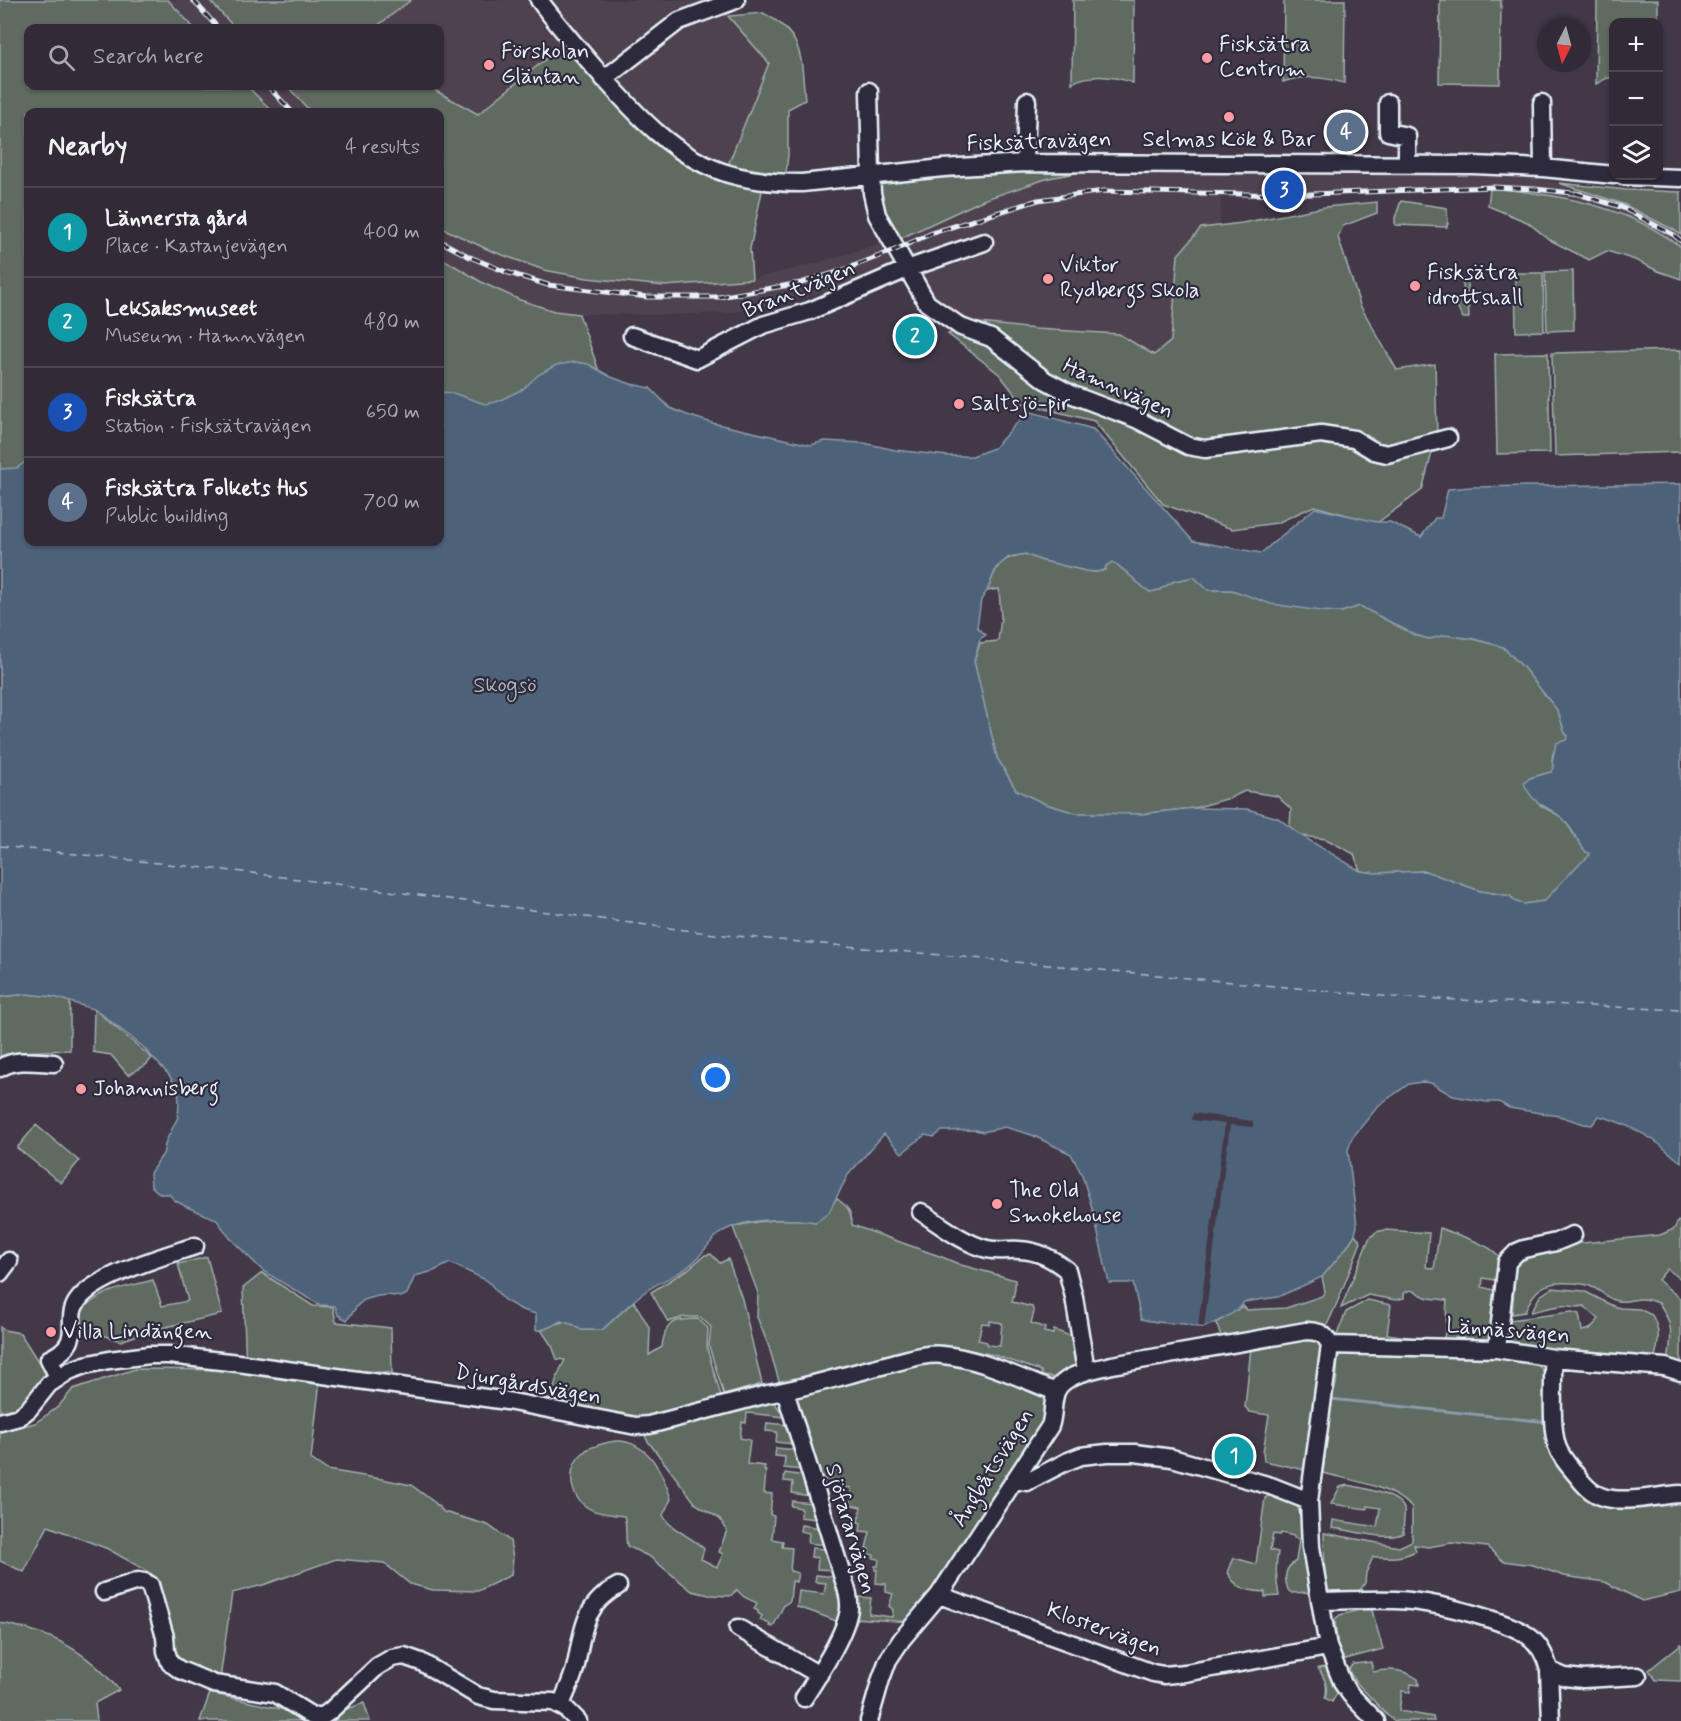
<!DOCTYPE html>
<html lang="en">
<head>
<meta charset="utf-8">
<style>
	:root { --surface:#322a36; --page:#3d3642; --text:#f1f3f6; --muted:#a8a7ad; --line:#4d4651; --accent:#ff9aa2 }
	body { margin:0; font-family:Mynerve,sans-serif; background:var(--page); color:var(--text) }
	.controls { position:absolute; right:18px; top:18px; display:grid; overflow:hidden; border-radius:12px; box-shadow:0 2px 4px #0004 }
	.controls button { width:54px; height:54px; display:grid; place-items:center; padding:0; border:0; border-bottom:2px solid var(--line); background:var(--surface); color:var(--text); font:30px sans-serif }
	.compass { position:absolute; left:1537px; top:18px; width:54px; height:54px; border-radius:50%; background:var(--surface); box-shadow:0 2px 4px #0004; rotate:186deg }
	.you { position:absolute; left:716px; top:1078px; width:21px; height:21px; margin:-15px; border:4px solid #fff; border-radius:50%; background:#1a73e8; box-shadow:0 0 0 9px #1a73e833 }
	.badge { display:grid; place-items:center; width:39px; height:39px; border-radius:50%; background:var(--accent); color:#fff; font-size:20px; font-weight:700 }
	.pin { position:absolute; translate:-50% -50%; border:3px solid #fff; box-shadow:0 2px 6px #0006 }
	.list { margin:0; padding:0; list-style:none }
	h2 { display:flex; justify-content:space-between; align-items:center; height:78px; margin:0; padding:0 24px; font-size:26px }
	h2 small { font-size:20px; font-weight:400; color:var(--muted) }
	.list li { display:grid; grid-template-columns:39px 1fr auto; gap:18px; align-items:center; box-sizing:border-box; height:90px; padding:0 24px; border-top:2px solid var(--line) }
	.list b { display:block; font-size:22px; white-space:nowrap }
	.list p { margin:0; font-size:20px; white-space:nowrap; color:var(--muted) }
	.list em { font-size:20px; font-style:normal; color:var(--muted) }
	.icon { flex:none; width:33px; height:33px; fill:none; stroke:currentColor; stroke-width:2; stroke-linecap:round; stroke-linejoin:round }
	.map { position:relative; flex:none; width:1681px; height:1721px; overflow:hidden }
	.search { position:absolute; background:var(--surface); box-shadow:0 2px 4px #0004; left:24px; top:24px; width:420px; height:66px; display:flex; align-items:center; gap:15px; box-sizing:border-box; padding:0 21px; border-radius:12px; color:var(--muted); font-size:22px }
	.panel { position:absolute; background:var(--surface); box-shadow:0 2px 4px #0004; left:24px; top:108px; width:420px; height:438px; border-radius:12px }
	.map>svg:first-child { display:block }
	.built { fill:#504250 }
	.green { fill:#5e6b61; stroke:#a3aeac; stroke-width:1.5; fill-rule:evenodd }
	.water { fill:#4d6278; stroke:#8b9bab; stroke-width:1.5; fill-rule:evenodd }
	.pier { fill:#423848 }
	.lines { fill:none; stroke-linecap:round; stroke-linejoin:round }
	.stream { stroke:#8b9bab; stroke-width:3 }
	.ferry { stroke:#aab8c5; stroke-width:1.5; stroke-dasharray:8 6; stroke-linecap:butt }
	.minor-casing { stroke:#e8f1f8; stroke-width:21 }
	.minor { stroke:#2f2a3d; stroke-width:16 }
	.rail-casing { stroke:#e8f1f8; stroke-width:5 }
	.rail { stroke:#2f2a3d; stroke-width:3; stroke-dasharray:9; stroke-linecap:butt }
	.poi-dot { fill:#ff9aa2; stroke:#2f2a3d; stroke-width:2 }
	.labels { text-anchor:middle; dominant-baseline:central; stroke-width:4.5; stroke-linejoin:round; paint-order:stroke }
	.poi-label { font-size:22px; fill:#e8f1f8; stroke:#2f2a3d; text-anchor:start }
	.street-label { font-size:22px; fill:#e8f1f8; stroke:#2f2a3d }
	.park-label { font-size:22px; fill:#aab5b4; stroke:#2f2a3d }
</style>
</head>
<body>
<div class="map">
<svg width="1681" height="1721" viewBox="0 0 1681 1721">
	<rect width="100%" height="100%" fill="#423848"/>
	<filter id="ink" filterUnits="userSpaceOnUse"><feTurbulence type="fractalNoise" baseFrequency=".0167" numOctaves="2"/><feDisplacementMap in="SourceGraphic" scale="12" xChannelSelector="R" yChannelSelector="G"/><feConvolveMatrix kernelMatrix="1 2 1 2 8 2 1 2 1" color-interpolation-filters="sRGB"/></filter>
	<g filter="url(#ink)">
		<path class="built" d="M168,0h41l26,28h-41z
			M411,0h115l19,28 18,17 -85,69 -51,-28h13v-58l-64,-1z
			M547,0h167l55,63 -41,102 -37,-19 -49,-36 -62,-70z
			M247,86h40l24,26h-38z
			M1092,170l405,2 62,11 64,21 51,26 7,5v12l-12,-9 -50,-26 -29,-9 -60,-11 -40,-4 -149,8 -120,2 -1,26 -19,4 -23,27 -7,87 -17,13 -35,-21 -83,-5 -66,-7 -28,-16 -25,-31 -18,-36 84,-39 66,-22z
			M440,227l49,23 55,20 43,8 78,8 87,-7 66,-16 67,-21 9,22 -30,15 -57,18 -77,16 -74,2 -77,-1 -25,-3 -34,-11 -65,-32 -15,-11z"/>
		<path class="green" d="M0,0h168l26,28h-166v58h219l26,26h-245v430h412v-285l43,26 37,17 34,11 25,3 104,298 -683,133z
			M209,0h202l-35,27v1h-141z
			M1073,0h61l-1,83c-20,-7 -42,-10 -61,0z
			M1284,0h61l-1,83c-20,-6 -42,-8 -61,-1z
			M1440,0h61l-1,84 -61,-1z
			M1597,0h61v22h-44l-1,56h-6l-11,6z
			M763,13c42,21 38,47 42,87l-17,9v45l-2,20 -58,-9 41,-102 -41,-47z
			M563,45l67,74 33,30 21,14 40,20 38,8 -12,58 2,30 -87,7 -78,-8 -43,-8 -55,-20 -49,-23v-115h-129l-24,-26h140l51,28z
			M1020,170h72l-43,8 -66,22 -84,39c-8,-12 -28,-42 -17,-56 2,-2 6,-4 9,-5z
			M1559,183l68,7 54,2v43l-7,-5 -51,-26z
			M1490,188c67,6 136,17 191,59v32l-23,-8 -23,-11 -28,-9 -18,9 -39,-20 -23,-18 -39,-16z
			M1401,201l46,7 1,16h-1v3l-52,-2v-7z
			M1377,202v11l-34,13 -5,11 22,68 37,65 38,-6 2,70 -15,56 -45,33 -63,-17 -37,17 -45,6 -69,-25 -69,-83 -72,-18 -23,-29 -51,-40 22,-12 66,7 83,5 35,21 17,-14 7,-86 23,-27 41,-5 83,-16z
			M1573,271l1,59 -27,1 -2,-59z
			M1515,273h28l1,58 -28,1z
			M1462,280l5,1 2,37h-6l-8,-16 10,-4z
			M1681,350v102l-126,4 -3,-103z
			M1548,353l2,100 -53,1 -2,-100z
			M1025,554l15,6 46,11 10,1 9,-2 1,-4 6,-4c14,7 24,21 38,30l9,-2 15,-9 20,-4 14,13h24l18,5 71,16 20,1 19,-6 55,29 14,4 16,-4 29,4 29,8 20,20 35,44 7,22 3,3 -1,4c-12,6 -18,15 -13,28l-3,4 -21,6 10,27 23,13 20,30 6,5 1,3 -13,10 -33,35 -20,3 -8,-2 -6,-6 -30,-5 -55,-20 -49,2 -16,-2 -6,-17 -28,-15 -24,-3 -12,-9 1,-18 -14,-13 -32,-5 -15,7 -36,10 -53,6 -65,-1 -31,-9 -29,-14 -19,-32 -23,-97 6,-18 18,-2 3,-23 -2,-29 -12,2c10,-25 10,-32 38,-37z
			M27,994l27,3 16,4v49l-53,2 -17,4v-59z
			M94,1009l58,49 -6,7 -18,10 -17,-20 -18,-3z
			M36,1125l43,36 -18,22 -44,-35z
			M836,1198c11,8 16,13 16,27l90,32 19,8 30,8 24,7v9l-3,13 20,5 2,5 -3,11 14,5 -1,4 9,2 1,-4 19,7 5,30 -20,11 -16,-2 -1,-5 -47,-16 -34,-7 -31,-1 -140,36 -10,-2 -10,-34 -12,-30 1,-24 -25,-66c27,-7 55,-10 83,-5l13,-10zM990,1321l12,2 -2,23 -13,-1v-3l-9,-2 4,-17 8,1z
			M1678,1221l3,2v56l-14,-10 -9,11 23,19v69l-13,-5c3,-27 7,-36 -9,-60 -6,-2 -12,-4 -18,-4 -9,0 -18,5 -27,1 -8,-3 -13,-9 -20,-12 -7,-4 -15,-5 -23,-5 -24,-2 -37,4 -46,29l-13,2 4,-52 2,-4 45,-13 97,-10 14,-6z
			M1440,1228c14,6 53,17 59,29 4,7 2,16 2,24l-18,-3 -1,9 15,4 -6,53 -48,-4c6,-16 2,-24 4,-40l-19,-2 -17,-8 -7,3v5l-8,2 -28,-5 -27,13 28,-69 7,-7 9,-2 44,3 -3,34 8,2z
			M1355,1234l6,8 -24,61 -10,22 -13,-3 -14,2 -78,15 -6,-16 27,-17 4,4 39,-2 36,-12 3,-5 -3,-14 25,-30z
			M711,1254l9,9 8,-4 14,40 20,85 -38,11 -15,-49 2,-19 -11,-10h-16l-16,5 -17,-30 36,-22 18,-15z
			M207,1257l15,57 -73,17 -28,10 -42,-13 2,-17c26,-24 40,-22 72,-31l9,26 26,-5 -10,-37z
			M262,1273l51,33 20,1 3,15 55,6 1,45 -55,-4 -17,11 -9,79 16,11 55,9 29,6 23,17 10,10 44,13 22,16 3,17 -2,17 -33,16 -45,-1 -23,-6 -26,-21 -48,-4 -73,26 -31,8 -12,86 -39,-17 -6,-11 -23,-77 -44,-25 -60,-23 -24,46 -24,-11v-129l35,-9 23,-16 15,-18 62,-20 111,1 -3,-82z
			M1552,1288l32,3 29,15 7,2 19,1 13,6c9,16 7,28 2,45l-141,-12c-7,-9 -4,-17 -3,-28l62,-8 7,2 3,17 8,-2 9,-10 -15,-13c-10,3 -14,-2 -24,0 -10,1 -19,4 -29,6l9,-16z
			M1368,1300l23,5 -4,29 28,4 2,5 -81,-6 10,-25z
			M634,1301l16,28 -1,26 13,-8c3,-26 12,-28 36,-28l10,9 -1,20 14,48 -42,13 -25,4 -3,7h-13l-84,-17c-2,-17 3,-28 11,-43l-8,-1 -5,-13 -11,-16c18,-6 23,-14 40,0h21z
			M0,1327l4,3 16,3 28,44 -26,34 -22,7z
			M1310,1338l9,4 3,4 -12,125 -46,-10 -1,-9 6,-37 -19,-3 -5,-5 6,-60z
			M1360,1350l169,8 14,12 8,14 -1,48 45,67 86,-1v94l-39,9 -37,-19 -41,-6 -31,-11 -30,-4 -16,-14 -36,-4 -23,4 -14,-2 2,6c-17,8 -26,6 -43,6l-7,16 -1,10 -8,12 -24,-1 -8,-6 -1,-55 75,14 13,-6v-34c-25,-22 -58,-26 -89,-34l8,-74 5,-14 2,-26 3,-7z
			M919,1361h38l89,35 3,17 -79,124 -60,85 -57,-4 2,-19 4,-2 12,1 -2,16 23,3 1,-7 -4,-4 4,-12 -7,-2v-8l-10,-1 1,-13h-2v-4h3l1,-7 -6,-1 1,-3 -6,-1 1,-5 -3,-1 4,-16 -10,-1 1,-8 -3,-1 3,-15 -10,-2v-17l-19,-2v-6l-13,-1 -22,-83z
			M773,1401l12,16 -38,-4 -1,10 -4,-1 -2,16 10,2 -3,24 18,2 -1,5h2l-2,22 8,1 -2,21 4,1 -2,23 11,2 -1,6 10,1 -2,23 8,2 -2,9 -4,-1 -2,20 -6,4 -11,22 -4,-1 1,-2 -10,-4 2,-4 -4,-3v-2l-4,-2 3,-6 -13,-6 -7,-7 -7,6 -21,-1 -17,-4 -42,-34 -23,-11c-2,-9 0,-24 -3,-30 -11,-2 -27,-2 -36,-8 -20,-13 -22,-41 -4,-56 3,-3 8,-5 12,-6 19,-7 31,-8 48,5 14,11 22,32 27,48l-8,16c8,16 29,21 41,34l-3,10 16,8 6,-13 -4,-2 8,-22 -7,-11 -24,-15 -49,-64 -3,-7z
			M767,1423l21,2 5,19 -17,-2 1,-10 -11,-1z
			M776,1448l20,2 5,20 -17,-2 1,-11 -10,-1z
			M785,1473l19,3 6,20 -18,-3 1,-11 -9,-1z
			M1348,1485c13,3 52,9 56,24 1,7 -1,17 -1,24 -16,9 -52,-3 -71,-5l1,-8 44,7 3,-19 -12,-2 -1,3 -36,-5 9,-17z
			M1270,1495c8,2 21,4 27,11 7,10 11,71 13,86l-18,1 -4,-3c-4,-12 -4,-22 8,-29l3,-22 -5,-1v-2l-13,-3 -1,2 -7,-1 -3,16 8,2c-3,15 -2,29 1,44l-14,1v-5c-16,-1 -31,-3 -37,-20l6,-14 22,6 9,-66z
			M792,1501l20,2 5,16 -17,-2 1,-9 -10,-2z
			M801,1525l20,3 5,17 -18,-2 1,-10 -9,-2z
			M812,1548l15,1 7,21 -17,-1 1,-11 -7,-1z
			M816,1575l20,2 8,31 -5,14 -29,-11 -13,-4 2,-16 25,3 2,-11 -11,-1z
			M1371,1607l12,42 -41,11 -5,-18 -2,-23 5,-4z
			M0,1623c51,9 86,27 119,67l-24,13 2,18h-97z
			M1681,1644v37l-25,-1 -7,-10z
			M1371,1662l2,10c16,-4 31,-3 45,7l1,6 -8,-1 -1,8 -8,-1 -3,20 34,6 1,4h-39l-7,-5 -32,-34 -6,-9 -1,-4 4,-5z
			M1325,1667l3,1 11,22 -7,12 -7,-4c4,-12 -1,-21 -7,-30z
			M210,1693l111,25 43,-15 6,18h-170z"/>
		<path class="water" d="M575,362l13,2 23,13 20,7 19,4 20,20 17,7 25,8 99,22 13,-4 40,2 31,7 53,6h24l22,-8 34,-37 65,18 100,112 68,12 54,-45 62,14h13l31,15 14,-19h6l7,-29 23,-2 210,-3v678c-8,-6 -15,-12 -22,-18 -15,-11 -42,-24 -60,-28l-7,9 -8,-1 -25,-8 -50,-8 -10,-6h-12l-34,-6 -22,-13 -9,-1 -13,2 -30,21 -27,33 -4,12 9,76 -2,8 -8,13 -25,30 -44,20 -34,5c-5,10 -30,22 -40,25 -6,1 -14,-2 -20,-3 -14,-1 -29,-1 -43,-5l-8,-36h-24l-16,-72 -11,-36 -11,-21 -39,-19 -27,-8 -22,5 -7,-2 -34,1 -8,6 -9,-2 -23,18 -18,-19 -36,41 -19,37 -13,10c-27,-4 -77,-5 -98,13 -11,9 -17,22 -28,30 -13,11 -30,16 -44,26 -16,11 -29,26 -44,39h-21l-7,-5 -13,-4c-8,4 -16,10 -25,9v-16l-14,-4 -18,-10 -16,-19 -38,-18 -16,8 -19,5 -8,18 -6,3 -13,-2 -10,1 -14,4 -6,5 -11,15 -9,-5 -3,-9 -15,-1 -7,-4 -50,-30 -33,-33 -14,-19 -29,-12 -13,-7 -5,-6h-9l-9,-8 -1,-13 13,-19 3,-13 12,-24 1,-14 -1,-14 -9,-14 -27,-29 -46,-36 -42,-13 -27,-3 -27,3v-528l17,-1 11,-8v82h412v-150l13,1 32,11 11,-2 27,-13 15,-14 18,-10zM1025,554l15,6 46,11 10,1 9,-2 1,-4 6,-4c14,7 24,21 38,30l9,-2 15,-9 20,-4 14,13h24l39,14 50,7 20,1 19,-6 55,29 14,4 16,-4 29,4 29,8 20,20 35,44 7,22 3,3 -2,4 -10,3 -4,19 2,6 -3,4 -21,6 -6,5c9,24 25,22 39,36 8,8 14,20 20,29l3,4 3,1v3l-12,10 -33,35 -20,3 -8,-2 -6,-6 -30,-5 -55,-20 -49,2 -16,-2 -58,-35 -24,-18 -31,-9 -53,-1 -53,6 -65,-1 -31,-9 -29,-14 -19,-32 -23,-97 6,-22 6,-4 -9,-8 4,-27 6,-9 9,-23 13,-11z"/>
		<path class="pier" d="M1193,1113l60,8v6l-23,-2 -26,202 -6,-1 27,-202 -33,-4z"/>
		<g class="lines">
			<path class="stream" d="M1331,1399l217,23"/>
			<path class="ferry" d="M0,846l252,27 463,61 678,63 288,13"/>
			<defs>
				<path id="minor" d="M539,0c17,23 36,45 55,67 38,43 78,90 135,107 23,7 49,9 73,9l141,-15 82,-5 448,2 70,3 71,7
					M604,79l75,-58 57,-21
					M869,91l2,84 1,18 5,22 50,88 34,24 30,11 54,42 28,15 63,24 52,27 17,3 116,-15 33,5 20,12 13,3 61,-16
					M1388,103v29l19,4v28
					M1542,103l1,65
					M1025,163l2,-62
					M1623,176l58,2
					M632,336l65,23 66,-34 47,-14 97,-42 77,-27
					M0,1068c16,-10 36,-6 54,-5
					M921,1212c20,13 42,31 66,37 13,3 21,0 33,1 19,1 33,9 47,20l7,27 12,74
					M0,1273l9,-12
					M1330,1345l-21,156 2,46 17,100 15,37 8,11 25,26
					M1330,1345l167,4 56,9 112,9 16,5
					M1497,1349l10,-87 10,-10 7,-3 32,-7 17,-7
					M1553,1358c1,25 -3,66 4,88 4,12 13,21 21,31 9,12 18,20 34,22 23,3 46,-4 69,-5
					M58,1377l-9,-18c39,-18 12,-39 30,-60 19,-24 86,-43 116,-53
					M785,1391l59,190c3,9 6,18 5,28 -3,25 -31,67 -45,89
					M0,1422l19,-5 10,-8 20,-25 20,-13 16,-6 24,-5 41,-5h19l69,8 269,38 129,25 13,-1 119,-31c42,-7 83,-21 125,-31 16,-4 33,-10 50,-8 36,3 79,24 113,37
					M1015,1480l12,2 39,-20 15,-6 26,-3h28l37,5 99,28 38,15
					M104,1592l34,-11 6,1 6,3 15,52 1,14 4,12 10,7 34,14 61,9 37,23h11l7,-5 48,-45 14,-8 12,-2 17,6 57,34 16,4 59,2 12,6 13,13
					M939,1595l214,78 11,2 21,-2 143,-26
					M1320,1601c25,0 50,-2 75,-1 32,1 64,9 95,19 30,10 51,17 59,51l16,7 18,2 55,-3
					M738,1628l81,47
					M1549,1670l2,51
					M561,1705c5,-13 12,-26 15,-40 7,-34 7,-60 42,-79
					M869,1721l12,-42 7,-19 14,-21 37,-44 111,-169c4,-11 2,-23 6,-34 7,-18 40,-23 56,-27l194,-34c13,1 18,1 24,14"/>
			</defs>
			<use href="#minor" class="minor-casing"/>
			<use href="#minor" class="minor"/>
			<defs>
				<path id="rail" d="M193,0l25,28
					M268,86l24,26
					M1575,193l46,14 53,28 7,6
					M440,241l30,16 36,15 42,13 99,12h72l82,-14 37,-11 57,-22 37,-17 106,-33 66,-9 182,4 207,-8 42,2 46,5"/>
			</defs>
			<use href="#rail" class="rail-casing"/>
			<use href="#rail" class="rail"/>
		</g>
	</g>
	<g class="poi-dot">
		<circle cx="1207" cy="58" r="6"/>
		<circle cx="489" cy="65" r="6"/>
		<circle cx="1229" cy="117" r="6"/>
		<circle cx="1048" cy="279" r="6"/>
		<circle cx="1415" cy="286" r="6"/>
		<circle cx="959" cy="404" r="6"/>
		<circle cx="81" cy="1089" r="6"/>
		<circle cx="997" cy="1204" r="6"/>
		<circle cx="51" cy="1332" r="6"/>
	</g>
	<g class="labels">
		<g class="poi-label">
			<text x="1219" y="45">Fisksätra<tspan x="1219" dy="25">Centrum</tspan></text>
			<text x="501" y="52">Förskolan<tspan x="501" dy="25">Gläntan</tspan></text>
			<text x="1229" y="140" text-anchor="middle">Selmas Kök &amp; Bar</text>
			<text x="1060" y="266">Viktor<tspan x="1060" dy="25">Rydbergs Skola</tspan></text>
			<text x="1427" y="273">Fisksätra<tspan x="1427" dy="25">idrottshall</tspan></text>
			<text x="971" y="404">Saltsjö-pir</text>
			<text x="93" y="1089">Johannisberg</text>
			<text x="1009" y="1191">The Old<tspan x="1009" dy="25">Smokehouse</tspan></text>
			<text x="63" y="1332">Villa Lindängen</text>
		</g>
		<g class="street-label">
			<text transform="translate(1039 142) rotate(-2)">Fisksätravägen</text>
			<text transform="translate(799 290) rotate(-22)">Brantvägen</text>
			<text transform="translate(1118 389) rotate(24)">Hamnvägen</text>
			<text transform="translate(1508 1331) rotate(5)">Lännäsvägen</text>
			<text transform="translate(528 1385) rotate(10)">Djurgårdsvägen</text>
			<text transform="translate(993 1468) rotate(-58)">Ångbåtsvägen</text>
			<text transform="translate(850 1529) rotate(74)">Sjöfararvägen</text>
			<text transform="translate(1104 1630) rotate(20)">Klostervägen</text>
		</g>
		<g class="park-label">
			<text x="505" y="686">Skogsö</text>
		</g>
	</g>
</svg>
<div class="controls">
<button>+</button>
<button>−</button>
<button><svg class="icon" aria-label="layers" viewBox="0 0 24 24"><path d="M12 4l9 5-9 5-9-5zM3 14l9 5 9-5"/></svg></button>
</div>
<svg class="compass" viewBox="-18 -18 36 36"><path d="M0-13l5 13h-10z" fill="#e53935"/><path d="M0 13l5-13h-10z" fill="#a8a7ad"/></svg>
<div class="you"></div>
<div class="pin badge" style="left:1234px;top:1456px;background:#0f9aa8">1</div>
<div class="pin badge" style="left:915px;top:336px;background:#0f9aa8">2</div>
<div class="pin badge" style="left:1284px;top:190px;background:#1a4fb4">3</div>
<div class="pin badge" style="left:1346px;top:132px;background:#5c6f8a">4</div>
<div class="search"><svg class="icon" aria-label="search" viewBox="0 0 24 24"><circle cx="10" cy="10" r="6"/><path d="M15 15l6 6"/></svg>Search here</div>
<section class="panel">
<h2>Nearby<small>4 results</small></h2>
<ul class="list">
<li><span class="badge" style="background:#0f9aa8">1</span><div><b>Lännersta gård</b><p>Place · Kastanjevägen</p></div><em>400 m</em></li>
<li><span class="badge" style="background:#0f9aa8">2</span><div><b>Leksaksmuseet</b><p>Museum · Hamnvägen</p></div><em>480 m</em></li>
<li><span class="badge" style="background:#1a4fb4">3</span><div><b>Fisksätra</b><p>Station · Fisksätravägen</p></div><em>650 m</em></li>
<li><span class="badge" style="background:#5c6f8a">4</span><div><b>Fisksätra Folkets Hus</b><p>Public building</p></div><em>700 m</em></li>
</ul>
</section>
</div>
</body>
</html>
